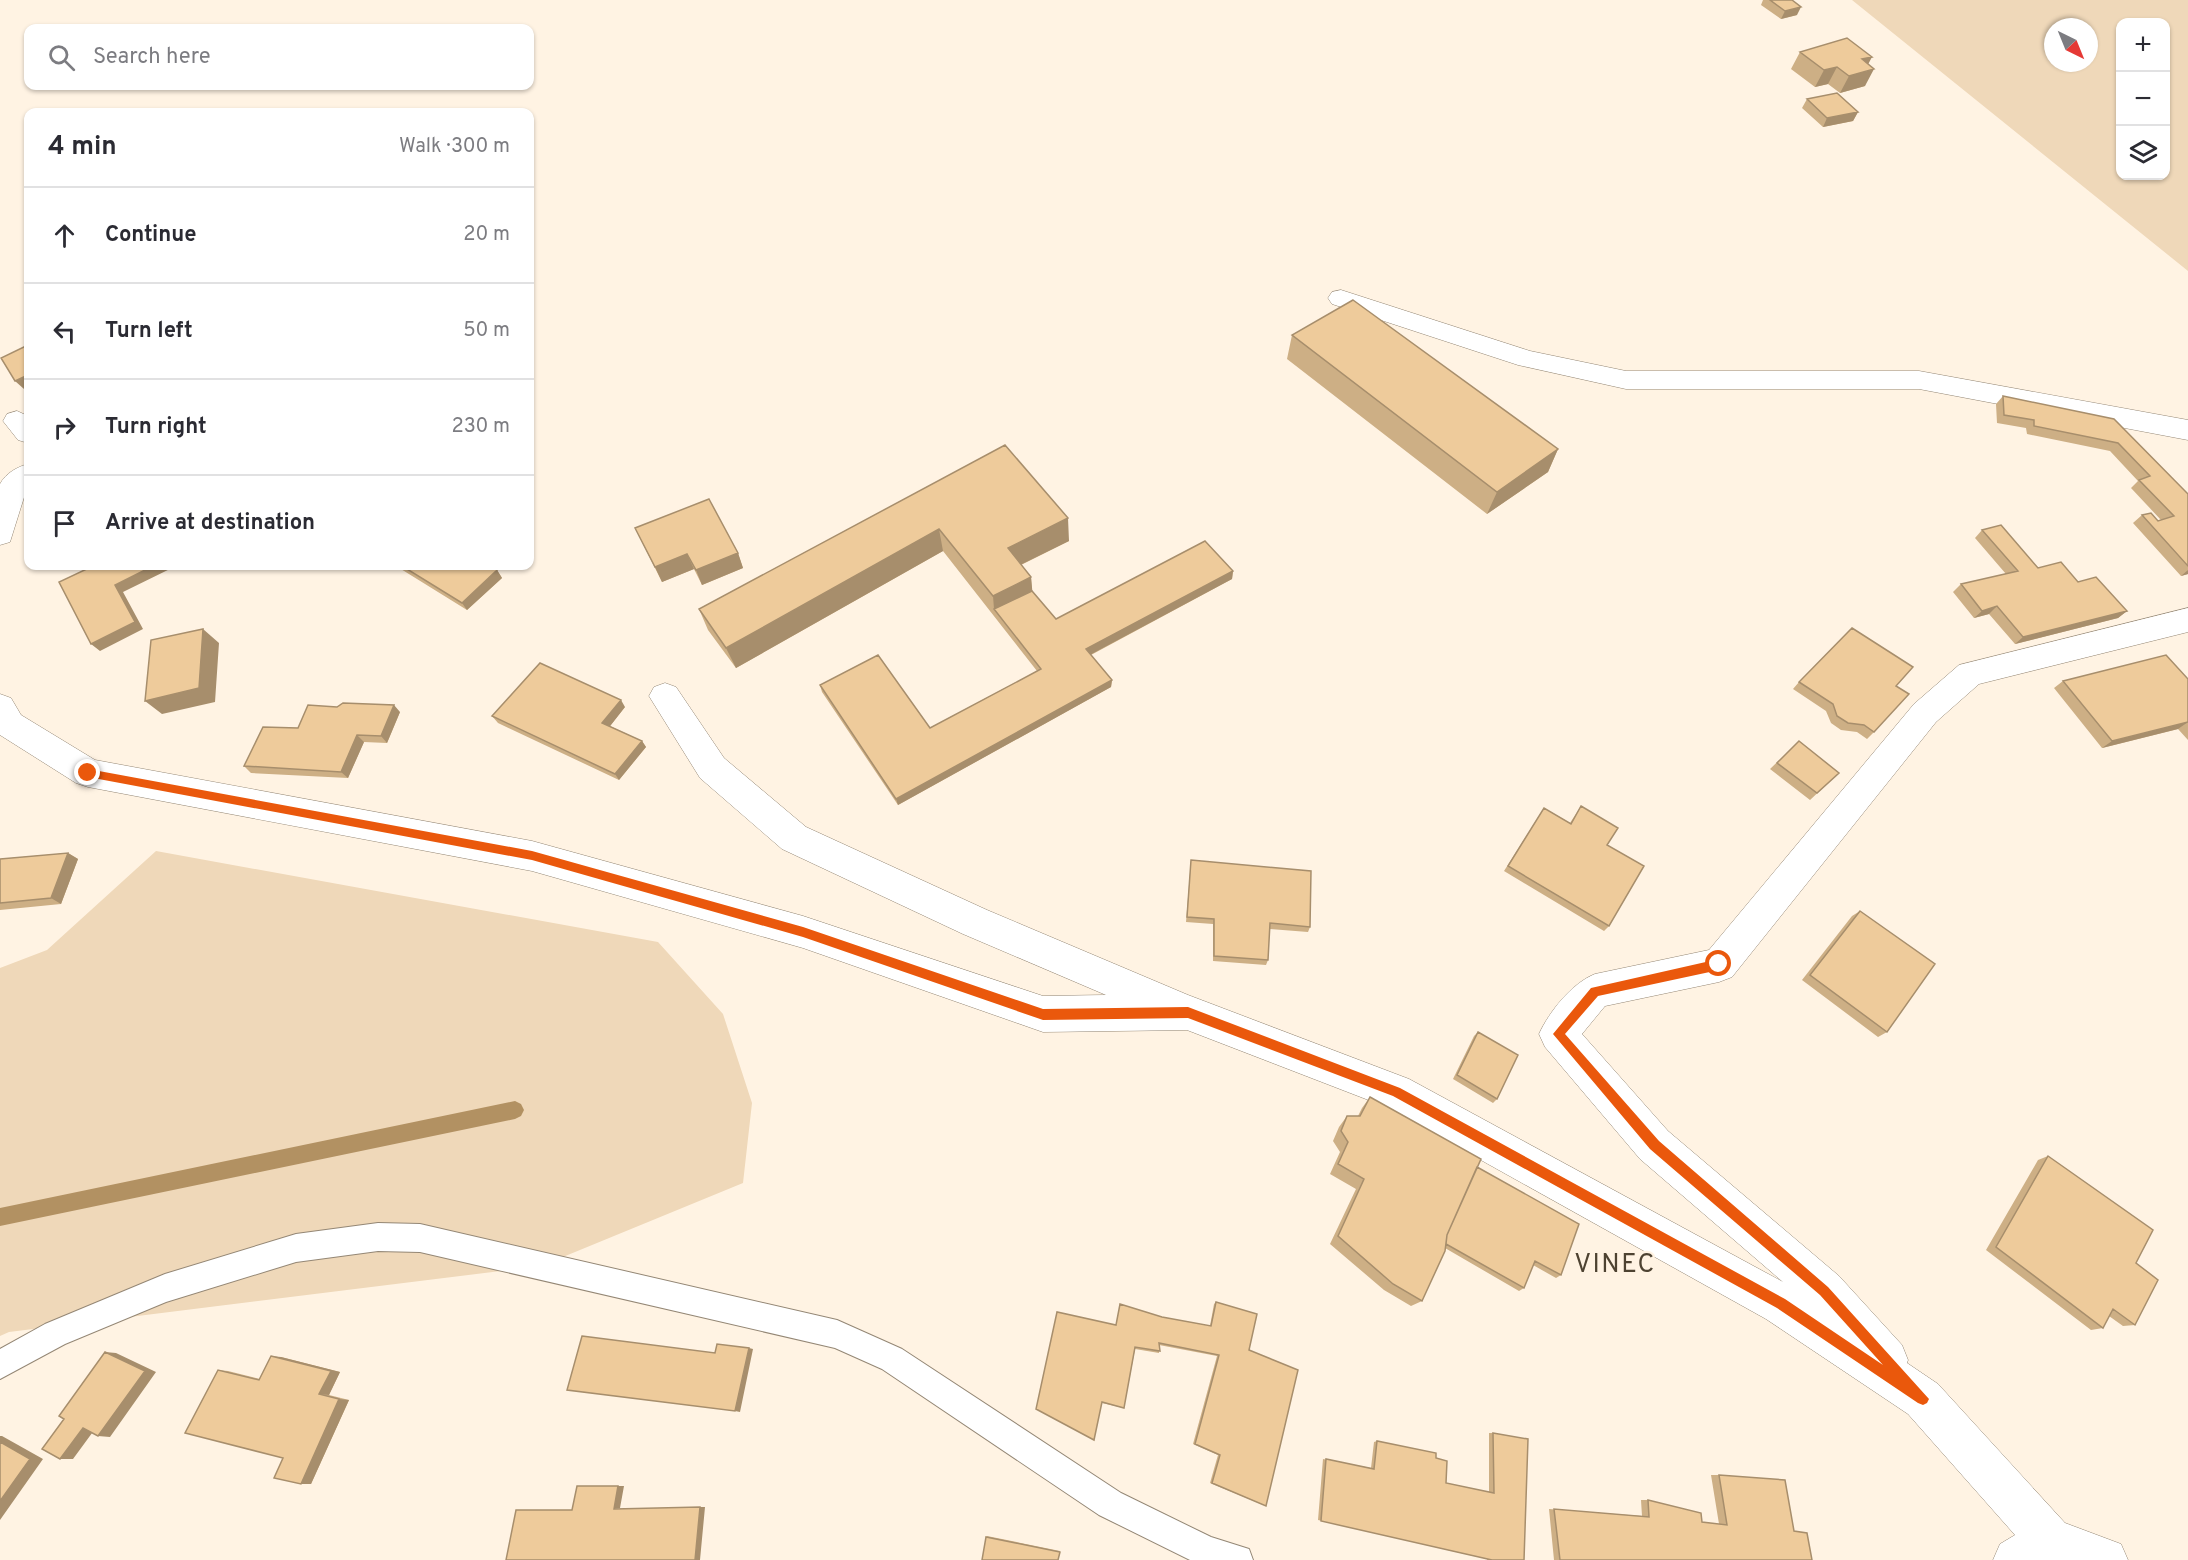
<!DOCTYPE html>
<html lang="en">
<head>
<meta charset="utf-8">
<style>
	:root { --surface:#fff; --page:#f2f2f3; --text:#2b2b33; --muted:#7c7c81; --line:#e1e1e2 }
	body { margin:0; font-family:Overpass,sans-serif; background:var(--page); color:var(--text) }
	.controls { position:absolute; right:18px; top:18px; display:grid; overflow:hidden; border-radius:12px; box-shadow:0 2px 4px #0004 }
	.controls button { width:54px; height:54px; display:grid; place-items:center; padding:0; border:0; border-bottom:2px solid var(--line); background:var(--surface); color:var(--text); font:30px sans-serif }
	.compass { position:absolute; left:2044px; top:18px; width:54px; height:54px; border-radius:50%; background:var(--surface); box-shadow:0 2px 4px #0004; rotate:137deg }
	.stop { position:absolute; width:18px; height:18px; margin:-14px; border:4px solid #ea580c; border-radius:50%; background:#fff }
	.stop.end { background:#ea580c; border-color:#fff; box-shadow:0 2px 6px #0008 }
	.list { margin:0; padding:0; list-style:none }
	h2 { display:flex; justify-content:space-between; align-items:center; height:78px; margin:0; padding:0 24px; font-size:26px }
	h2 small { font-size:20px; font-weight:400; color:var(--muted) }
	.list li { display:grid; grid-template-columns:39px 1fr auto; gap:18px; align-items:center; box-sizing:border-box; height:96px; padding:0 24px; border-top:2px solid var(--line) }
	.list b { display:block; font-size:22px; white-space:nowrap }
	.list em { font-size:20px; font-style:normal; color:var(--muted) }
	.icon { flex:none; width:33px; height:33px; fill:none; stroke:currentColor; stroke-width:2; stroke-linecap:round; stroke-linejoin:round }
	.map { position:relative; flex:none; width:2188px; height:1560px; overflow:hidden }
	.search { position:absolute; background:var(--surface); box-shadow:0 2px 4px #0004; left:24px; top:24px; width:510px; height:66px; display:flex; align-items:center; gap:15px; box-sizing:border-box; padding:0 21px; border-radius:12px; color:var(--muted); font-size:22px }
	.panel { position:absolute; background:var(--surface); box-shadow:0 2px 4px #0004; left:24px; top:108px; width:510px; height:462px; border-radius:12px }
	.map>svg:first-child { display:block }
	.green { fill:#efd8b9; fill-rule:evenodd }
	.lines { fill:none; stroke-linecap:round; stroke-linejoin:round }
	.stream { fill:#b29162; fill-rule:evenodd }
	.service-casing { stroke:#948775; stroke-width:2 }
	.minor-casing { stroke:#948775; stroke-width:1 }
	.service { fill:#fff; fill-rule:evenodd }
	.minor { fill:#fff; fill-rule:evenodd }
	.wall { fill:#cdaf85 }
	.shaded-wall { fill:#a78e6c }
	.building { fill:#eecb9b; stroke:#a78e6c; stroke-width:1.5 }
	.route { fill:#ea580c }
	.labels { text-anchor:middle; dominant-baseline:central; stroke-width:4.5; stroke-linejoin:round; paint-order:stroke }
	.near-quarter-label { font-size:26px; letter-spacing:1.5px; fill:#4d4231; stroke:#fff3e3 }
</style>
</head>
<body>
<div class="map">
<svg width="2188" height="1560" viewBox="0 0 2188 1560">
	<rect width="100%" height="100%" fill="#fff3e3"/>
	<path class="green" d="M1852,0h336v271zM2120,22h46v154h-46zM2053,27h36v36h-36z
		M156,851l502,91 65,72 29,89 -9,80 -202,83 -532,66 -9,4v-368l47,-18z"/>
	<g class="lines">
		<path class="stream" d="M515,1101l6,3 3,6 -3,6 -6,3 -515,107v-18z"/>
		<defs>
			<path id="service" d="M378,1223l42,1 417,96 65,29 219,144 90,44 38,12 4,11h-63l-91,-45 -217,-146 -47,-21 -415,-96 -42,-1 -82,11 -130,40 -101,42 -65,35v-30l45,-25 120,-50 131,-40z"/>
			<path id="minor" d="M1341,290l189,61 96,20h293l269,49v20l-269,-51h-293l-108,-24 -186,-61 -4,-6 4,-6z
				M17,411l11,5v27l-10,-3 -15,-19 4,-7z
				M28,464v25l-2,2 -16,51 -10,3v-61c6,-11 17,-17 28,-20z
				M2188,608v24l-209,52 -43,38 -204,255 -13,5 -114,24 -23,28 86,97 171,145 63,69 6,15 -1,3 31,21 127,139 56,21 7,16h-135l7,-16 15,-9 -107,-121 -142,-95 -382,-213 -197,-76 -144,2 -240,-84 -271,-77 -444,-84 -12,-4 -76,-48v-41l11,4 10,17 74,45 437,81 271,75 240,80 63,-1 -143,-61 -181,-85 -82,-71 -51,-82 5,-9 11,-4 11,4 48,71 82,69 181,83 201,85 221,84 374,203 -143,-123 -95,-112 -6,-13c10,-22 33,-51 56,-60l114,-24 205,-246 45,-39z"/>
		</defs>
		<use href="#service" class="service-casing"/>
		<use href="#minor" class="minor-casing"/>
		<use href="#service" class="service"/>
		<use href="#minor" class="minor"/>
	</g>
	<path class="wall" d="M1763,0h29l5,15 -16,4 -20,-14z
		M1800,52l68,12 -3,22 -25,7 -12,-9 -13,3 -24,-18z
		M1807,99l51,13 -5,9 -30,6 -21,-19z
		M1292,335l266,114 -10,23 -61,42 -200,-155z
		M2003,396l111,23 74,75v80l-7,2 -48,-53 9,-8 16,6 3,-1 -30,-32 7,-7 -28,-30 -83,-17 -1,-6 -29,-5 -1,-19z
		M1005,445l64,96 -48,24 10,12 1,14 24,28 177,-48 -1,8 -141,76 21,25 -1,7 -213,118 -76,-113 -2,-7 110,43 107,-57 -94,-120 -207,117 -28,-38 -9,-21z
		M635,528l103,25 5,15 -41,17 -8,-16 -32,13z
		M1982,530l56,38 40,14 49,29 -9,7 -103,26 -26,-30 -15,4 -21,-26 8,-8 45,-10 -31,-36z
		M396,566h92l9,4 5,8 -35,32z
		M2188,679v61l-10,-11 -76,19 -48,-60 9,-7z
		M1799,682l97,4 -22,46 -7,7 -10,-7 -16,-2 -10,-7 -5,-12 -33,-22z
		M625,707l-15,19 32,15 4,6 -27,33 -121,-57 -6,-7z
		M400,712l-13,31 -23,-1 -16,36 -97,-5 -7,-7 54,-38z
		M1799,741l40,32 -29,27 -40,-31z
		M1581,806l26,39 2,81 -5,5 -100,-60 40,-63 26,15z
		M68,853l10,6 -17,45 -61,6v-51z
		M1191,860l119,67 -2,5 -39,-3 -1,31 -2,5 -53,-4v-37l-27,-2z
		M1860,911l27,121 -9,5 -76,-57 50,-64z
		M1478,1032l19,67 -4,4 -40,-24 21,-43z
		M1370,1097l107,70 84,108 -5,3 -23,-13 -9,23 -5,3 -74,-43 -23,53 -11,5 -27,-16 -54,-46 26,-55 -26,-15 10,-22 -7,-11 6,-14 8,-11h11l4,-8z
		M2048,1156l88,107 -1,62 -12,1 -14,-10 -6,12 -12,2 -105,-80 52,-90z
		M1216,1302l33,48 17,156 -56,-23 8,-28 -25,-11 24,-88 -58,-11v8l-24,-4 -11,59 -22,-5 14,-78 46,-8 48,9 4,-22z
		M281,1357l59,15 -11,23 20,5 -38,84 -28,-26 -65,-88 10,1 32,8z
		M1489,1433h4l31,127h-37v-1l-169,-39 5,-61 48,9 3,-26 3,-1 59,17 10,25 43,9z
		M1711,1475h8l75,56 18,29h-258l-5,-51 93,7 -1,-16h7l54,22 17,2z
		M987,1536l73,15 -2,9 -72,-23z"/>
	<path class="shaded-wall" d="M1801,7l-4,8 -16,4 4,-8z
		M1872,57l-8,15 10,-3 -9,17 -25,7 9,-17 13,-17z
		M1837,67l-9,17 -13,3 9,-17z
		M1858,112l-5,9 -30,6 4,-9z
		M28,375v12l-4,2 -9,-8z
		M1558,449l-10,23 -61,42 10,-22z
		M530,461l3,6 -3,4z
		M1068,518l1,23 -59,29 -2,-22z
		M939,529l4,22 -207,117 -10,-20z
		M738,553l5,15 -41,17 -6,-15z
		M687,554l7,15 -32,13 -7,-15z
		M153,566h23l-53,26 20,37 -43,22 -9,-7 24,-59z
		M497,570l5,8 -35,32 -5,-7z
		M2188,570v4l-7,2z
		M1233,571l-1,8 -146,78v-8z
		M1031,577l2,21 -39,11 -1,-13z
		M1997,606l-8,8 -15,4 8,-7z
		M2127,611l-9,7 -103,26 8,-7z
		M203,629l16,14 -4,59 -53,12 -17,-13z
		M1112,680l-1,7 -213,118 -2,-6z
		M621,700l4,7 -18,23 -5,-7z
		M394,705l6,7 -13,31 -6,-7z
		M2188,722l-10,7 -76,19 10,-7z
		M357,735l7,7 -16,36 -7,-6z
		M642,741l4,6 -27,33 -4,-6z
		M68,853l10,6 -17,45 -10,-6z
		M749,1348l4,1 -13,63 -5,-1z
		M105,1352l11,1 40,19 -46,65 -12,-1z
		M271,1356l10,1 59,15 -11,23 -10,-1z
		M339,1399l10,1 -38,84h-10z
		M83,1428l12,1 -22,30h-13z
		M0,1436h2l41,23 -43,61z
		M618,1486h6l-4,22 -6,1z
		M700,1507h5l-5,53h-5z"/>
	<path class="building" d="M1770,0h22l9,7 -16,4z
		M1847,38l25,19 -10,2 12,10 -25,7 -12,-9 -13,3 -24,-18z
		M1837,93l21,19 -31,6 -20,-19z
		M1353,300l205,149 -61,43 -205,-157z
		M28,345v30l-13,6 -14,-23z
		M2003,396l111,23 74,75v72l-46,-51 9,-2 7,8 16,-5 -35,-36 11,-4 -32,-33 -84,-17v-6l-30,-5z
		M1005,445l63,73 -60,30 23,29 -38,19 -54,-67 -213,119 -27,-39z
		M709,499l29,54 -42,17 -9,-16 -32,13 -20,-39z
		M2001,525l37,43 23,-6 17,20 18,-5 31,34 -104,26 -26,-31 -15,5 -21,-27 57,-13 -36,-41z
		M1205,541l28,30 -147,78 26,31 -216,119 -76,-114 58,-30 52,73 111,-59 -47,-60 38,-18 24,28z
		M93,566h60l-38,19 20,37 -44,22 -32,-62z
		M402,566h86l9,4 -35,33z
		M1852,628l61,39 -17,19 13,8 -35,38 -10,-7 -16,-2 -11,-7 -4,-12 -34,-22z
		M203,629l-4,59 -54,13 6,-61z
		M2166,655l22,24v43l-76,19 -49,-60z
		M540,663l81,37 -19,23 40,18 -27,33 -123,-58z
		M343,703l51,2 -13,31 -24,-1 -16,37 -97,-6 19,-39 35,1 10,-23 29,2z
		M1799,741l40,32 -22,20 -40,-30z
		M1581,806l37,22 -11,17 37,21 -35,60 -101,-60 36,-58 27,16z
		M68,853l-17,45 -51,5v-44z
		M1191,860l120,11 -1,56 -40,-4 -2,37 -54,-4v-37l-27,-2z
		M1860,911l75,53 -48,68 -77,-57z
		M1478,1032l40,23 -21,44 -40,-24z
		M1370,1097l111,62 -34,76 -2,16 -23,50 -29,-17 -55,-48 26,-57 -26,-15 10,-22 -7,-11 6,-15h13z
		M2048,1156l105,74 -17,33 22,17 -23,45 -22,-16 -10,19 -107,-81z
		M1477,1167l102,57 -18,51 -26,-14 -11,27 -78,-44 1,-9z
		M1216,1302l41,12 -8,36 49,20 -32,136 -54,-23 8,-28 -25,-11 24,-89 -60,-12 1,8 -25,-4 -11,61 -22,-6 -8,38 -58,-31 21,-97 59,13 4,-21 42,13 49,9z
		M582,1336l133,17 2,-9 32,4 -14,63 -168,-21z
		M105,1352l40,19 -47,65 -15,-8 -23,31 -18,-10 22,-30 -5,-3z
		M271,1356l60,15 -12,23 20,5 -38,85 -27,-6 9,-20 -98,-25 33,-63 41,10z
		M1493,1433l35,6 -4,121h-32l-171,-39 5,-62 48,10 3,-28 59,12v5l11,3 -1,22 48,10z
		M0,1442l30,17 -30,42z
		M1719,1475l66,5 9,51 13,2 5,27h-252l-6,-51 95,8 -1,-17 53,13 1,9 25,3z
		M577,1486h41l-4,23 86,-2 -5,53h-189l10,-50h56z
		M986,1537l74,15 -2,8h-76z"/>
	<path class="route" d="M88,769l444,82 271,76 240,82 145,-2 212,81 385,211 98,66 -63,-70 -170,-146 -97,-115 38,-46 128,-29 6,5 -6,6 -121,26 -33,38 94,107 169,146 101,112 -2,4 -4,2 -5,-2 -141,-95 -384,-212 -205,-78 -145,2 -240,-83 -271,-77 -444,-83 -5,-4z"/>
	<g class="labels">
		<g class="near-quarter-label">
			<text x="1615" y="1265">VINEC</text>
		</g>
	</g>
</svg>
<div class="controls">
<button>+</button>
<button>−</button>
<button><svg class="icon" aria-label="layers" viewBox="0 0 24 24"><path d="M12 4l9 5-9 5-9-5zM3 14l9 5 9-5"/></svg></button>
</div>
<svg class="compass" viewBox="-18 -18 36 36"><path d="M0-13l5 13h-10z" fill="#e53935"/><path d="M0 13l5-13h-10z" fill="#7c7c81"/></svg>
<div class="stop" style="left:1719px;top:964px"></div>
<div class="stop end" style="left:88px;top:773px"></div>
<div class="search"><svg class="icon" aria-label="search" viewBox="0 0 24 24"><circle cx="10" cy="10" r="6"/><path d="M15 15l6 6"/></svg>Search here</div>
<section class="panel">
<h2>4 min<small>Walk · 300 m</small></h2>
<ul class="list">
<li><svg class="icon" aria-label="ahead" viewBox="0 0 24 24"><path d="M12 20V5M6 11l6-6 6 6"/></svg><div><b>Continue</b></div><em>20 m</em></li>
<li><svg class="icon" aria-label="left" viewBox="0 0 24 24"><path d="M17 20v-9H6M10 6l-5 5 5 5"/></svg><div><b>Turn left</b></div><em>50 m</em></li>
<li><svg class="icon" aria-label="right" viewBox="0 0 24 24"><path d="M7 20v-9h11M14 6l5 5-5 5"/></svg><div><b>Turn right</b></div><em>230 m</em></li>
<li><svg class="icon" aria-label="arrive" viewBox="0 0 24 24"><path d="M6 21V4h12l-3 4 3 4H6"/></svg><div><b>Arrive at destination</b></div></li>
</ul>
</section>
</div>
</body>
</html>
